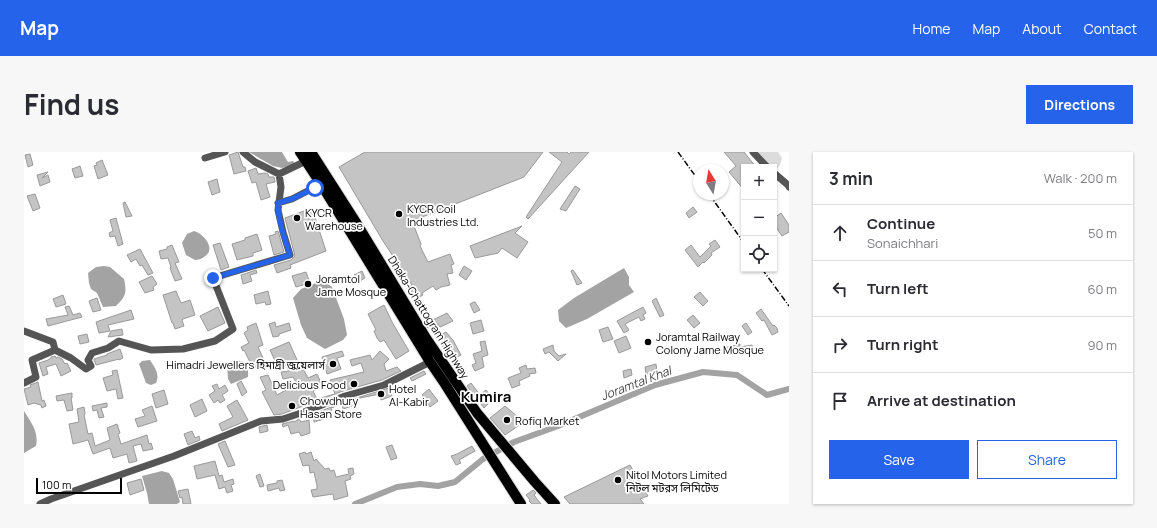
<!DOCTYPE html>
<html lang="en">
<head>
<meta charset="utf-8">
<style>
	:root { --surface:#fff; --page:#f7f7f7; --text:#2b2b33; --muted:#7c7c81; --line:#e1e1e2; --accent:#2563eb }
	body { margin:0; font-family:Manrope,"Noto Sans Bengali",sans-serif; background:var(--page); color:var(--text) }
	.controls { position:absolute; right:12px; top:12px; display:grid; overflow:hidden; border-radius:0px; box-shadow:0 1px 3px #0004 }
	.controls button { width:36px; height:36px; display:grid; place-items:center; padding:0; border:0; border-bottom:1px solid var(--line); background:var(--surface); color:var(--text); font:20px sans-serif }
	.compass { position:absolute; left:669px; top:12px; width:36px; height:36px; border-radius:50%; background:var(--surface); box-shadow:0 1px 3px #0004; rotate:349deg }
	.scale { position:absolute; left:12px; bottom:10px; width:86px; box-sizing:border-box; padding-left:4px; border:2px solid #000; border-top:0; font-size:11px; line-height:14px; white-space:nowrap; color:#000; -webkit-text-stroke:3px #fff; paint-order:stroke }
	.stop { position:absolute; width:12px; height:12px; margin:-9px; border:3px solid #2563eb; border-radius:50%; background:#fff }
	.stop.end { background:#2563eb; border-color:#fff; box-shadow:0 1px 4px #0008 }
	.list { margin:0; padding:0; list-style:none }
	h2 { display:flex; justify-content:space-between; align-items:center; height:52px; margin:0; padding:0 16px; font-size:17px }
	h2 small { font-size:13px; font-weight:400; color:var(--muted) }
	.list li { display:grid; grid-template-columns:26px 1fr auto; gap:12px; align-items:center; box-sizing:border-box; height:56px; padding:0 16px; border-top:1px solid var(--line) }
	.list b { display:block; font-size:15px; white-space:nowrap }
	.list p { margin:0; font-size:13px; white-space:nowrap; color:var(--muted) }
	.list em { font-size:13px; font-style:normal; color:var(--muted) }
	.actions { display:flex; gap:8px; padding:12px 16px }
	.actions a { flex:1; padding:9px 0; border:1px solid var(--accent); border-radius:0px; text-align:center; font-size:14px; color:var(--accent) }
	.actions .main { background:var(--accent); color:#fff }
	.icon { flex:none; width:22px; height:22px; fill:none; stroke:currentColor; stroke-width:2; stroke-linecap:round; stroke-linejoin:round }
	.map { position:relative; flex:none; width:765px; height:352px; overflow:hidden; border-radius:0px }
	header { display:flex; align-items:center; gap:24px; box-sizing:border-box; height:56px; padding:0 20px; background:var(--accent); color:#fff }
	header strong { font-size:19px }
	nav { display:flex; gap:22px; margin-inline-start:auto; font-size:14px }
	.intro { display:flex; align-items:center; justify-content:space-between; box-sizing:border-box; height:96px; padding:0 24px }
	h1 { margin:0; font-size:28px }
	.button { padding:10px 18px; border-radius:0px; background:var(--accent); color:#fff; font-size:14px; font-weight:700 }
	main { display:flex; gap:24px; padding:0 24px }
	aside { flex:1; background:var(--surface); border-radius:0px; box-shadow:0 1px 3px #0004 }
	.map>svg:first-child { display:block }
	.green { fill:#dcdcdc }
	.water { fill:#a3a3a3 }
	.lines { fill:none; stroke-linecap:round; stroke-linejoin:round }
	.canal { stroke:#a3a3a3; stroke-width:6 }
	.building { fill:#c4c4c4; stroke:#999 }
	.highway-casing { stroke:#dbdbdb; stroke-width:12 }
	.minor { stroke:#555; stroke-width:7 }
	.highway { stroke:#000; stroke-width:10 }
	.rail { stroke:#000; stroke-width:1.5; stroke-dasharray:6 2 1 2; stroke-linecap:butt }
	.route { stroke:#2563eb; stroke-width:5 }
	.poi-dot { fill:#000; stroke:#fff; stroke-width:1.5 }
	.labels { text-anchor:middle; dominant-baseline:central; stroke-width:3.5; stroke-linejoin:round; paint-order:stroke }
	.poi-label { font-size:11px; fill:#000; stroke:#fff; text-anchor:start }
	.street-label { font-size:11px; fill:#000; stroke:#fff }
	.water-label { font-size:12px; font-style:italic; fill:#444; stroke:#fff }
	.district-label { font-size:15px; font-weight:bold; fill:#000; stroke:#fff }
</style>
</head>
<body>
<header>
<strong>Map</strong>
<nav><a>Home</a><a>Map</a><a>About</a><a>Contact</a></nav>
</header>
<div class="intro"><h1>Find us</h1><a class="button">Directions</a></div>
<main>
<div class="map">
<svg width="765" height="352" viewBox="0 0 765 352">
	<rect width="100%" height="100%" fill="#fff"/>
	<path class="green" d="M727,0h27l4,6 -2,7 -6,6v-4h-10z"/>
	<path class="water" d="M225,0h33l6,10 5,-1 2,3 -13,4 -9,-2z
		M170,79c10,3 23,18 10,26 -2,2 -6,3 -9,3l-9,-5 -4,-12 5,-9z
		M80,114l6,1 14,12c3,14 2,17 -8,27l-13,1 -6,-14 -6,-4 -2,-6 -1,-10 8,-6z
		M600,116l5,9v8l5,7 -47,27 -21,9 -7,-7 -1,-11 16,-12z
		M299,128l9,7 12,32 3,16 -4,5 -18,9 -18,-11 -6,-13 -8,-27 8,-9z
		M126,208c5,8 10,14 6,23l-5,2 -5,-2 -7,-19 3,-3z
		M213,208l7,2 4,6v9l-17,7 -3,-5 -1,-16z
		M0,259c7,11 15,21 12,35l-12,7z
		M138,319l7,2 4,6 7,23 -3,2h-28l-2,-11 -5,-17z"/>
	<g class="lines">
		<path class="canal" d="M331,352l42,-17 23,-3 18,2 17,-4 28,-23 31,-17 44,-16 97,-41 48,-13 34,3 30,20 22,-6"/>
	</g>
	<path class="building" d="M214,0l5,15h2l1,4 -12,3 -5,-19z
		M341,0h178l-19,25 -112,44 9,23 -1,2 8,16 22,-8 4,10 -3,1 2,8 -6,1 3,11 -9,2 -5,3 -3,-4 -11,7 1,2 -9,5 -7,-12 5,-3 -29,-44 -44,-74z
		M525,0h18l2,2 2,-2h18l-61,67 -2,-2 36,-55z
		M700,0h20l12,15h-12v23l-15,-18 7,-6z
		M6,2l3,11 -5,2 -3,-12z
		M78,8l6,15 -10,4 -4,-13 3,-1 -1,-2z
		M56,14l3,10 -8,2 -3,-9z
		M232,16l2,6 7,-1 3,1 1,3h5l1,5 -9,2 4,13 -9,3 -5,-18 -4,1 -4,-12z
		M24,20l-6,6 6,-3 2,7 -10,4 -3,-11z
		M193,27l3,13 -8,3 -4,-13z
		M551,34l5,3 -14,22 -6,-2z
		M11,42l5,14 -7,3 -6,-15z
		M101,50l7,14 -6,1 -3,-14z
		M669,55l4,5 -8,6 -3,-5z
		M288,56l14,43 -36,14 1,3 -14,5 -3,-8 17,-5 4,-4 -10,-38z
		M757,61l8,12v7l-7,4 -8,-12v-6z
		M92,66l7,26 -5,2 -3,-10 -5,1 -1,-4 4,-2 -3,-11z
		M498,74l-7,7 13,9 -11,16 -15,-10 -4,5 -23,5 -5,-12z
		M254,79l6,21 -10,3 -5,-19 7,-2 -1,-2z
		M233,82l5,16 -9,3v3l-16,4 -5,-16 13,-4v-2z
		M691,88l5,7 -9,6 1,2 -8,8 -1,-1 -5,5 -13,-17 6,-5 9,12 11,-11 -2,-2z
		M196,91l9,24 -8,3 -8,-25z
		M148,93l7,17 -4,1 7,16 -7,2 -5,-13 1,-1 -3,-9 -7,1 -2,-8 8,-2v-2z
		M116,97l13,24 -5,2 -6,-10 -2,1 -4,-7 -5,3 -4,-7z
		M440,114l8,5 -6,9 -7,-5z
		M232,118l1,3 -7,2 2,6 -9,3 -2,-9z
		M549,118l9,13 -5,2 -6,-14z
		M338,119l3,7 -7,4 -4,-7z
		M282,120l4,11 -14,4 -4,-11z
		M128,124l5,8 -4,3 1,3 -9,3 -6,-11z
		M152,139l5,12 9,-3 5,15 -12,4 -1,1 2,6 -9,3 -2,-6h-1l-9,-28z
		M244,139l3,13 -5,1 -1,-3 -9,2 -2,-9z
		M676,140l8,9 -5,5 -9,-9z
		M39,143l3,9 -10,3 -3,-8z
		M73,146l4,12 -8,2 -4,-11z
		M632,146l8,17 -4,2 -8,-16z
		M450,150h1l5,8 -6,3 -4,-9z
		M360,153l8,17 17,29 -13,8 -12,-19 -4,2 -3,-4 -3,-7 2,-1 -8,-16z
		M45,154l4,9 7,-2 2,4 -34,9 -2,-7 22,-4 -3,-8z
		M194,155l7,16 -17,8 -8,-15z
		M619,155l3,6 -3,2 2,4 -4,2 -2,-4 -14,7 4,6 -5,3 -7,-12z
		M737,157l12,17 1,-1 3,3 1,4 -6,3 -8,-15 -2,1 -6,-8z
		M107,158l3,9 -26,6 2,6 -11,2 -3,-11z
		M423,161l6,8 -13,6 -2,-3 -10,4 -3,-4z
		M669,163l7,8 -6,5 -7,-8z
		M457,168l3,11 -11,3 -3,-11z
		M251,170l1,5 13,-4 2,7 -12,4v2l-6,1 -4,-13z
		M232,171l7,22 -5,2 5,11 -7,3 2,6 -5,1 -9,-18 -1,1 -2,-4 8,-4 -5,-10 4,-3 -1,-3z
		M722,171l6,9 -4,3 -6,-9z
		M584,175l5,12 -10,3 -4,-12z
		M98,177l1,6 -15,2 3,-6z
		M422,180l7,8 8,15 -10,5 -11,-17 2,-1 -3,-6z
		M63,182l2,8 -9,2 -2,-8z
		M602,184l5,12 -12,5 -5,-12z
		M461,189l3,14 -6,2 2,10 -9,4 -3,-6 4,-2 -3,-9 9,-3 -2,-9z
		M265,190l9,20 1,-1 9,17 9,-4 6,13 -10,4 4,8 18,-5 -5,-14 34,-8 -3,-9 -9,3 -2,-6 20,-5 2,5 8,-9 9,8 -5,5 2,7 11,-4 4,4 -19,9 -39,11 -61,23 -8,1 -12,-23 4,-2 -6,-13 8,-2 9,20 20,-11 -4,-7 -10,2 -2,-7 8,-1 -5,-9 -7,3 -7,-15z
		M716,192v3l12,-2 2,7 -13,3 -2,-6 -14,3 -1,-4z
		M529,193l1,6 5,5 7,-2 -8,7 -9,-9 -4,2 -2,-5z
		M96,197l3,9 -4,2v-1l-23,6 -2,-5v-1l13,-4v-1z
		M318,199l2,5 -7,2 4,11 -14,5 -5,-17z
		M31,204l1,2 2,-1 4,2 3,5 2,-1 4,8 -10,5 -5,-12 -10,3 2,7 -5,2 -4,-13 9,-3 3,-2v-1z
		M632,212l1,7 -11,3 -1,-7z
		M502,213l1,4 8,-1 1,5 -7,1 1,2 -11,5 1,4 -8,3 -4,-10 13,-5 -2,-5z
		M607,217l1,6 -8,3 -1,-7z
		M93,218l6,28 -5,1 -2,-10 -9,2 -4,-13 10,-3 -1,-4z
		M400,219l2,3 -14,7 -2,-3z
		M217,229l6,11 -5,4 -5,-12z
		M14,230l4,19 2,-1 2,6 -4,2 -1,-3 -7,-2 -6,2 -4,-16 7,-2 -1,-2z
		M447,231l9,12 6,-5 6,8 -5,4 1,2 -4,4 -17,-22z
		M193,232l2,5 6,-4 3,6 -6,4 3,5 -5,3 -2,-3 -4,3 -5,-8 6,-4 -3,-5z
		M365,236l3,8 -11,4 -1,-6 -30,6 2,6 -9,3 -1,-5 -11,4 1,2 -10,4 2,5 -10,3 -1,-8 34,-13z
		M405,237l9,12 -8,6 -8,-12z
		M140,238l4,14 -12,4 -4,-14z
		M48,241v5h-1l2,12 -6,1 -3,-11 -7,1 -1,-5z
		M178,247l5,12 -12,6 -5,-12z
		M213,248l11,20 -26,11 -3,-7 14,-7 -6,-11z
		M83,251v4l-6,1 3,9 -5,1 -2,-8 -4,1 -1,-5z
		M128,254l5,15 -19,6 -3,-8 10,-3 -3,-6z
		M481,254l19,16 -19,13 -15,-17z
		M60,255l1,7 -1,1 4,19 4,-1 3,13 15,-6 -3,-12 10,-4 3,9 -2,1 3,10 26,-9 2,9 2,-1 2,6 -10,2 -2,-7 -8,2 4,15 -8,2 -2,-9 -14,4 -3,-10 -17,6 -5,-14 -15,4 -4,-20 10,-2 -2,-13z
		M275,267l2,3 8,-2 1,13 -9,3 -2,-4 -8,2 -3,-9 -5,2 -1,-3 12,-3v1z
		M243,273l1,6 -8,2 -1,-6z
		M168,279l3,7 4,-2 1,4 -12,5 -4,-11z
		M201,289l10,24 -7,2 -10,-23z
		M368,293l5,13 -6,2 -5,-13z
		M448,294l3,5 -16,9 2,3 -5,2 -5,-9 6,-2z
		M281,300l1,2 5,-2 3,9 2,-2 9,10 4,-1 1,3 4,-1 2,7 13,-3 -1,-5 5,-1 1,6 -4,2 1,3 -6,2 3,15 -14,4 -1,-6 -20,3 -2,-7 6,-1v-3l-3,-14 -4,1 -1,-8 -6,1 -4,-12z
		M191,309l4,15 3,-1 2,7 9,-3 1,5 -3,1 2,6 -6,2 -2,-6 -6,2 -4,-14 -18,4 -3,-13z
		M606,313l18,31 -8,3 4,5h-74l-6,-7z
		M236,322l4,12 -4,1 -4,-11z
		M117,327l3,11 -14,5 -3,-12z
		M258,328l3,10 -5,1 -1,-3 -11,3 -1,-6 10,-2v-2z
		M164,337l3,15h-8l-1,-7 -2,1 -2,-7z
		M509,338l3,3 -2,2 7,9h-9l-3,-3 1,-1 -4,-5z"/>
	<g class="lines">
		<defs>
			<path id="highway" d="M276,0l21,32 109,178 15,22 76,120
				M287,0l46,72 69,114 51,75 58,69 20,22"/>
		</defs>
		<use href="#highway" class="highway-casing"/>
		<path class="minor" d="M729,0l14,15
			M181,6l20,-6
			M750,21l14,12 1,2
			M255,22l27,-13
			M254,51l14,-4 29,-15
			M0,179l29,11 2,8
			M0,231l12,-6 -4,-17 23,-10 16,8 15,11 5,-3 -3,-6 4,-7 16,-5 11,-7 32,9 32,-1 32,-8 18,-12 -20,-51 77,-23 -7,-23 -5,-22 3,-23 -2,-13 -24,-12 -12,-10
			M16,352l11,-5 123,-43 87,-35 22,-2 21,-7 41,-16 39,-11 46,-23"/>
		<use href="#highway" class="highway"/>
		<path class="rail" d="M654,0l21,29
			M685,42l35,49
			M738,117l27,37"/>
	</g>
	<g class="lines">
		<path class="route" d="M189,126l77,-23c-5,-16 -12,-34 -12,-52l14,-4 23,-11"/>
	</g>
	<g class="poi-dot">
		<circle cx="375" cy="62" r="4"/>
		<circle cx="273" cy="66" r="4"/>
		<circle cx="284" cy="132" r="4"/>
		<circle cx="624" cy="190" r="4"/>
		<circle cx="309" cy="212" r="4"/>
		<circle cx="330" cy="232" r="4"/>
		<circle cx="357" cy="242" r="4"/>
		<circle cx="268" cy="254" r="4"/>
		<circle cx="483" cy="268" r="4"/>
		<circle cx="594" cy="328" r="4"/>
	</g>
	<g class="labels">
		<g class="poi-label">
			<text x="383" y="56">KYCR Coil<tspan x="383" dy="13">Industries Ltd.</tspan></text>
			<text x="281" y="60">KYCR<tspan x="281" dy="13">Warehouse</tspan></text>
			<text x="292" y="126">Joramtol<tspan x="292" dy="13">Jame Mosque</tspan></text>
			<text x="632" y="184">Joramtal Railway<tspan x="632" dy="13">Colony Jame Mosque</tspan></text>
			<text x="301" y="212" text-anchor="end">Himadri Jewellers হিমাদ্রী জুয়েলার্স</text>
			<text x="322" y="232" text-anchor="end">Delicious Food</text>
			<text x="365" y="236">Hotel<tspan x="365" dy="13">Al-Kabir</tspan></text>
			<text x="276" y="248">Chowdhury<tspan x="276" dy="13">Hasan Store</tspan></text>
			<text x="491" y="268">Rofiq Market</text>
			<text x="602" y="322">Nitol Motors Limited<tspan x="602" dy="13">নিটল মটরস লিমিটেড</tspan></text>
		</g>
		<g class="street-label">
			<text transform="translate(405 165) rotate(58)">Dhaka-Chattogram Highway</text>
		</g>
		<g class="water-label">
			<text transform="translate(612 231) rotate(-21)">Joramtal Khal</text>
		</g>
		<g class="district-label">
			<text x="462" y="244">Kumira</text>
		</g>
	</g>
</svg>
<div class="controls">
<button>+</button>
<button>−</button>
<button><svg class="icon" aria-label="locate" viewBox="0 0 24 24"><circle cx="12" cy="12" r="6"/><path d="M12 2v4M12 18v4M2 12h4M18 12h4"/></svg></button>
</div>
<svg class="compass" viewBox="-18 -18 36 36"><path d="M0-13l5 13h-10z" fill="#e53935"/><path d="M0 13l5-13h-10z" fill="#7c7c81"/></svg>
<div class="scale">100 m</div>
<div class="stop" style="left:291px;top:36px"></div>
<div class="stop end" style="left:189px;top:126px"></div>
</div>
<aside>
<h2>3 min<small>Walk · 200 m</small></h2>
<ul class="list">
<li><svg class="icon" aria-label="ahead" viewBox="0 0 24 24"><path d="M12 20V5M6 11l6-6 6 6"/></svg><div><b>Continue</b><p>Sonaichhari</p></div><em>50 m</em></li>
<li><svg class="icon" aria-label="left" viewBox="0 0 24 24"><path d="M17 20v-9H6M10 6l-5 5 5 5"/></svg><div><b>Turn left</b></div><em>60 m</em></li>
<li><svg class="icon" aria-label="right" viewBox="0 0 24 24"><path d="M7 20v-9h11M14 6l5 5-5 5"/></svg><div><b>Turn right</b></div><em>90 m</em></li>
<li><svg class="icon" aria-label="arrive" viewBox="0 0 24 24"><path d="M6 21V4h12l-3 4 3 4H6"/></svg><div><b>Arrive at destination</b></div></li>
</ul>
<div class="actions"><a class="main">Save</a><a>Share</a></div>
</aside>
</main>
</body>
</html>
